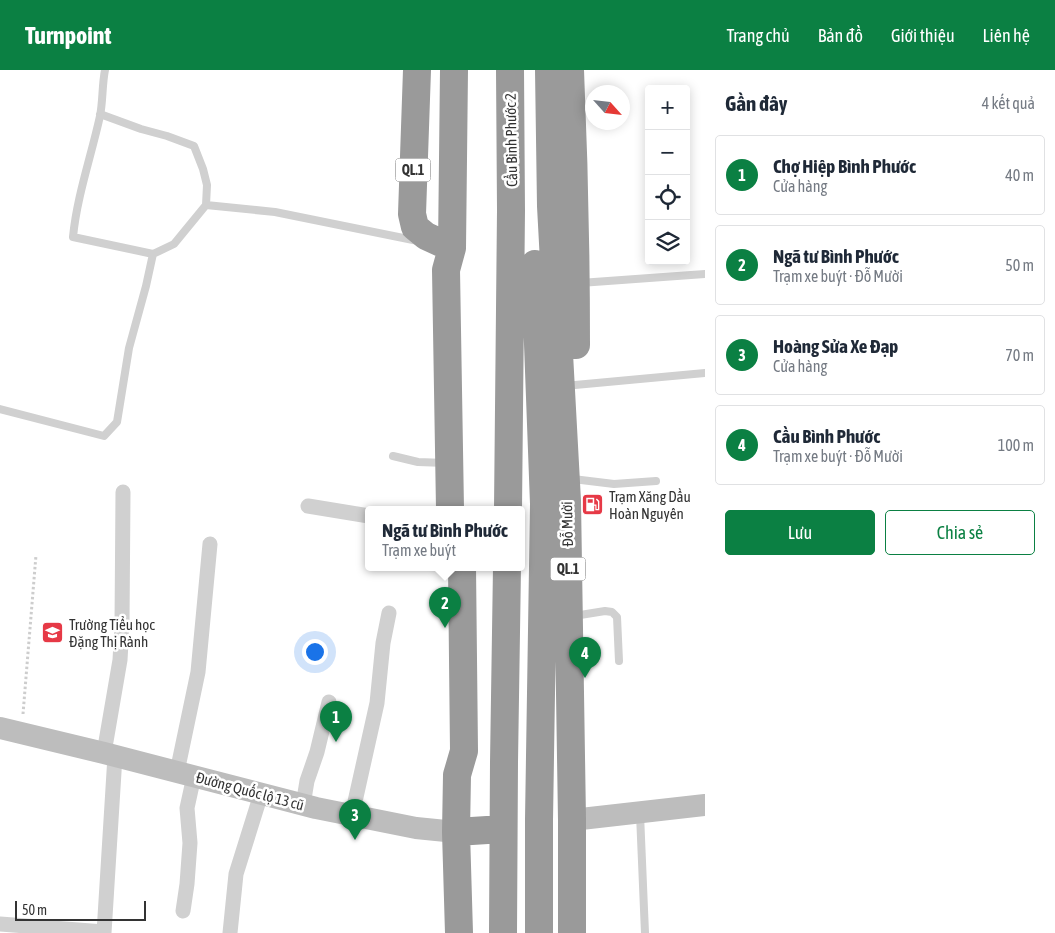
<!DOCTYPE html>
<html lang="vi">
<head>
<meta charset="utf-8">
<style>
	:root { --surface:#fff; --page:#f2f2f3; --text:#1f2937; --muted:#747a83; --line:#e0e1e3; --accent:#0b8043 }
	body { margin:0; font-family:"Asap Condensed",sans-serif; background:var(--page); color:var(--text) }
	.controls { position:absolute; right:15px; top:15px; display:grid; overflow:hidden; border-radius:5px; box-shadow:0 2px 12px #0003 }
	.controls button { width:45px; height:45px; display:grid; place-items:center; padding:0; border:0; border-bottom:1px solid var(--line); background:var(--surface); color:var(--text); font:25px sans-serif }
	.compass { position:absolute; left:585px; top:15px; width:45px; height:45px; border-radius:50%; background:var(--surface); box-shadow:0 2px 12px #0003; rotate:117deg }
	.scale { position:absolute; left:15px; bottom:12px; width:131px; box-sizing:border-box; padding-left:5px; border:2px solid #333; border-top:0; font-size:14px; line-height:18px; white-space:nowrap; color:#333; -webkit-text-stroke:4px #fff; paint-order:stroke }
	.you { position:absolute; left:314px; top:581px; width:18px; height:18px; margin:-12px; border:4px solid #fff; border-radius:50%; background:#1a73e8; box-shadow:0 0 0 8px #1a73e833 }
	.badge { display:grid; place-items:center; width:32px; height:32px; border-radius:50%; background:var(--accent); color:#fff; font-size:16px; font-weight:700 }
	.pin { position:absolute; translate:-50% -41px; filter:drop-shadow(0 1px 2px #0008) }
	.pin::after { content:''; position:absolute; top:26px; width:18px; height:15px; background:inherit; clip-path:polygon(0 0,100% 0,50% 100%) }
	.popup { position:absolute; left:365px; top:436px; width:160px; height:65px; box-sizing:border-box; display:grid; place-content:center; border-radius:5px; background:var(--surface); filter:drop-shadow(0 1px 4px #0005); font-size:16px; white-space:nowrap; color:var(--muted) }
	.popup b { font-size:19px; color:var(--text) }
	.popup::after { content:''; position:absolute; left:50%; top:100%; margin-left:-10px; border:10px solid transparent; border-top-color:var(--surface) }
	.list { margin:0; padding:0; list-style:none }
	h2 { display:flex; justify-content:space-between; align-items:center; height:65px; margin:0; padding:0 20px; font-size:21px }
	h2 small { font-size:16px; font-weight:400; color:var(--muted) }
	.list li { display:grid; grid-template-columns:32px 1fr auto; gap:15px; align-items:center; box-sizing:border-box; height:80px; margin:0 10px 10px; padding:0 10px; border:1px solid var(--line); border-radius:5px }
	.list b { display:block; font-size:19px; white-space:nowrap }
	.list p { margin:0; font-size:16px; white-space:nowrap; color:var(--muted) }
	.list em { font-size:16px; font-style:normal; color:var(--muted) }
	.actions { display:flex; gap:10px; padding:15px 20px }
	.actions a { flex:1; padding:11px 0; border:1px solid var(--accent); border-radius:5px; text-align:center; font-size:18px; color:var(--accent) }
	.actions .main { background:var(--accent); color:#fff }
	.icon { flex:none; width:28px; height:28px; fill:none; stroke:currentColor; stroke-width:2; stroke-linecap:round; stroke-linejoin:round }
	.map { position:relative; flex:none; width:705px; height:863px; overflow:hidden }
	header { display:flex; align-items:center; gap:30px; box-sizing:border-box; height:70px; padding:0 25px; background:var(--accent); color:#fff }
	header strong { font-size:24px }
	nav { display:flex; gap:28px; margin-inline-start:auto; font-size:18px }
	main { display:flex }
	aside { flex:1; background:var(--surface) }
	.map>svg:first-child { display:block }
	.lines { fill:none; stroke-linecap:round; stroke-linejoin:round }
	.path { stroke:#cdcdcd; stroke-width:3; stroke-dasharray:2.5 2.5; stroke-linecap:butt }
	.lane { stroke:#d0d0d0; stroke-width:8 }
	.street { stroke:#d0d0d0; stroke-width:15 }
	.secondary { stroke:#bdbdbd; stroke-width:22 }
	.highway { stroke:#9a9a9a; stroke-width:28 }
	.labels { text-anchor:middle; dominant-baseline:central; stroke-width:5; stroke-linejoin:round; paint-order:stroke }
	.shield { fill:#fff; stroke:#707070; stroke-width:1 }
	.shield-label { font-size:14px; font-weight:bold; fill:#333 }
	.street-label { font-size:15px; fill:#333; stroke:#fff }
	.poi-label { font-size:15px; fill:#333; stroke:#fff; text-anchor:start }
</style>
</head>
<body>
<header>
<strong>Turnpoint</strong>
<nav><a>Trang chủ</a><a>Bản đồ</a><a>Giới thiệu</a><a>Liên hệ</a></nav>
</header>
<main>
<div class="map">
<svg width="705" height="863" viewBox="0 0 705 863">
	<rect width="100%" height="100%" fill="#fff"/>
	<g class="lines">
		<path class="path" d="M23,644l13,-159"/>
		<path class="lane" d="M100,44l41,15 26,7 27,10 9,23 4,16 -1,20 -32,39 -21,10 -80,-17c4,-41 18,-80 27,-121 3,-15 2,-31 5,-46
			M206,135l69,7 143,29
			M580,213l125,-9
			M575,315l130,-12
			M0,339l104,27 13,-14 12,-74 17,-62 7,-32
			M393,386l25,6 28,1
			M573,409l41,5 42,-3
			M574,546l31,-5 7,1 5,5 2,44
			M640,744l5,119"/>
		<path class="street" d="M308,436l61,10
			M104,683l16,-93 2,-35 1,-133
			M177,702l21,-100 12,-128
			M303,735l4,-24 10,-29 12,-50
			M352,745l25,-112 6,-60 6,-30
			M183,841l4,-27 3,-41 -3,-35 7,-32
			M0,854l104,8
			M104,863l11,-177
			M230,863l6,-59 25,-80"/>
		<path class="secondary" d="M0,658l104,25 212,55 100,20 40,4
			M572,750l133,-15"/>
		<path class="highway" d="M417,0l-5,144 3,13 11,9 26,12
			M549,0l2,136 16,295 5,319v113
			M570,0c4,92 6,183 6,275
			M535,194l9,240 -5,316v113
			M450,439l-4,-239 6,-22 2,-178
			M508,439l3,-299 -1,-140
			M456,762l47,-3
			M459,863l-3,-101 1,-57 7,-24 -2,-184
			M503,863l1,-171 3,-195"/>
	</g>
	<defs>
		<symbol id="fuel-square" viewBox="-11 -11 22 22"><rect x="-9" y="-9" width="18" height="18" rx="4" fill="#e63946" stroke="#fff"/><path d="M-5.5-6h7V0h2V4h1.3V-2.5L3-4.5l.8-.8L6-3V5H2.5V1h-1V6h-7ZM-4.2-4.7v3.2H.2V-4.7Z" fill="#fff"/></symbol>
		<symbol id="school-square" viewBox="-11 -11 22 22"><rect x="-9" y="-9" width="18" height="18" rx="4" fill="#e63946" stroke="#fff"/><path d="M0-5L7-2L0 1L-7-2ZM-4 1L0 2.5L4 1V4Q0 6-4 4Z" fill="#fff"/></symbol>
	</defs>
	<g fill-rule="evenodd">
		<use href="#fuel-square" x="580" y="422" width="25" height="25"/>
		<use href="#school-square" x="40" y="550" width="25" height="25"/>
	</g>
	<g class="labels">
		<g class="shield">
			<rect x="395.5" y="88.5" width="35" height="23" rx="4"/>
			<rect x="550.5" y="487.5" width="35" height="23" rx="4"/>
		</g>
		<g class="shield-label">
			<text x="413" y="100">QL.1</text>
			<text x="568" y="499">QL.1</text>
		</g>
		<g class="street-label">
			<text transform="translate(511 70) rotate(-91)">Cầu Bình Phước 2</text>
			<text transform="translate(567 454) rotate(-91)">Đỗ Mười</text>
			<text transform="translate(250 721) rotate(15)">Đường Quốc lộ 13 cũ</text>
		</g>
		<g class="poi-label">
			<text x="609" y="426">Trạm Xăng Dầu<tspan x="609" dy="17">Hoàn Nguyên</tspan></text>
			<text x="69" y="554">Trường Tiểu học<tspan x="69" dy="17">Đặng Thị Rành</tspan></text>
		</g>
	</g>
</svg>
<div class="controls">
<button>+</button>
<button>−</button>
<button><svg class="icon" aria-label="locate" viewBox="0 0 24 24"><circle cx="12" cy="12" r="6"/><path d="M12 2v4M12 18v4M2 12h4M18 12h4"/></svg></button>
<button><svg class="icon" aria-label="layers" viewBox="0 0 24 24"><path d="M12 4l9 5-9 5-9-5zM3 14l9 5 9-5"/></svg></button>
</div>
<svg class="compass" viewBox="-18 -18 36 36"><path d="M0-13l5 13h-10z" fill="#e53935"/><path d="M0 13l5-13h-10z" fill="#747a83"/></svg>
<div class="scale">50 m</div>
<div class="you"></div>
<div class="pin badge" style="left:336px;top:672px">1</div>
<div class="pin badge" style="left:445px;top:558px">2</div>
<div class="popup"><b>Ngã tư Bình Phước</b>Trạm xe buýt</div>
<div class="pin badge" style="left:355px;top:770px">3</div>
<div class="pin badge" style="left:585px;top:608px">4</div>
</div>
<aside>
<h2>Gần đây<small>4 kết quả</small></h2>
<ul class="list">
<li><span class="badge">1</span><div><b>Chợ Hiệp Bình Phước</b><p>Cửa hàng</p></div><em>40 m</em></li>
<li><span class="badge">2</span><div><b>Ngã tư Bình Phước</b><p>Trạm xe buýt · Đỗ Mười</p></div><em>50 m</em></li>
<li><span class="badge">3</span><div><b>Hoàng Sửa Xe Đạp</b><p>Cửa hàng</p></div><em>70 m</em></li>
<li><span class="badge">4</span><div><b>Cầu Bình Phước</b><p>Trạm xe buýt · Đỗ Mười</p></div><em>100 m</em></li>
</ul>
<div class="actions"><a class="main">Lưu</a><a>Chia sẻ</a></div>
</aside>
</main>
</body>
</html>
